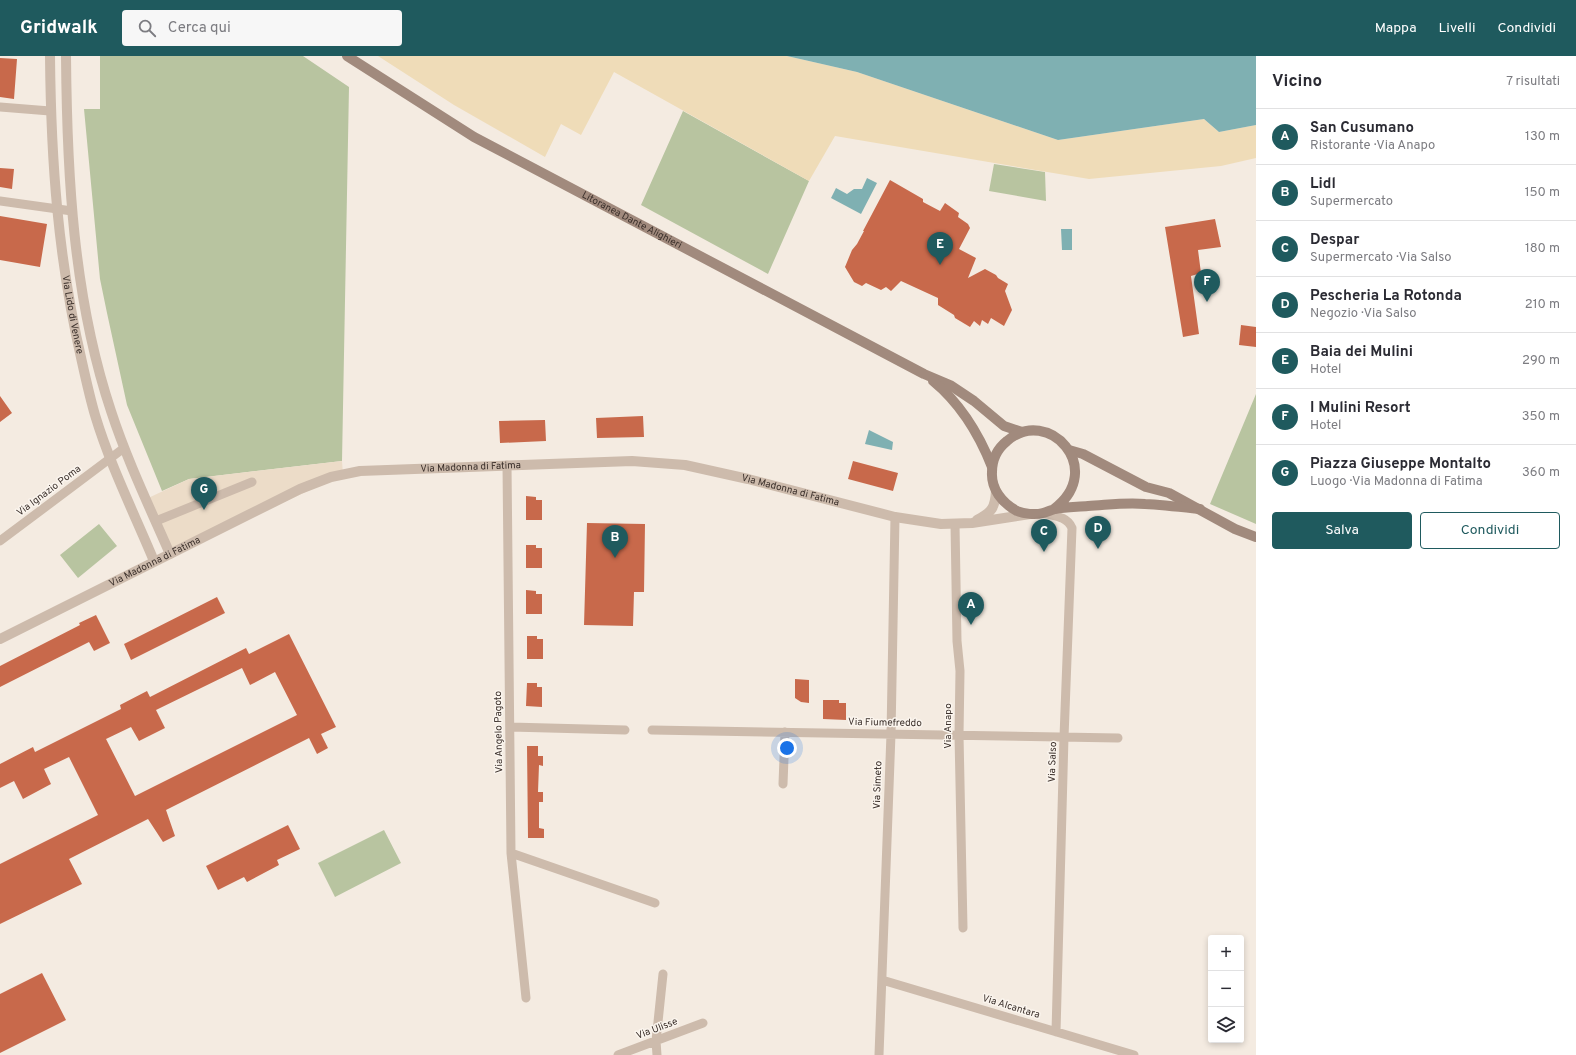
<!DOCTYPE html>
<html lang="it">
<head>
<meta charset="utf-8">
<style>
	:root { --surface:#fff; --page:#f7f7f7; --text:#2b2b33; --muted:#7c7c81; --line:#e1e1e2; --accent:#1f5a5e }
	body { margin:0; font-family:Overpass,sans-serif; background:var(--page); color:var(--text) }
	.controls { position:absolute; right:12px; bottom:12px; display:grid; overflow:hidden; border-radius:4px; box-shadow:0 2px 6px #0003 }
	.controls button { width:36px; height:36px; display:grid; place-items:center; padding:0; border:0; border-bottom:1px solid var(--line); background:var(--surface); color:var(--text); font:20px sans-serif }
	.you { position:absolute; left:787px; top:692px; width:14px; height:14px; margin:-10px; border:3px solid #fff; border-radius:50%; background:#1a73e8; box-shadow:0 0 0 6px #1a73e833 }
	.badge { display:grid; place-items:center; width:26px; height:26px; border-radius:50%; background:var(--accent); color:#fff; font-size:13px; font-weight:700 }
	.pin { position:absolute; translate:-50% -33px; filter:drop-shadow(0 1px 2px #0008) }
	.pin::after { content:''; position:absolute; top:21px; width:14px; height:12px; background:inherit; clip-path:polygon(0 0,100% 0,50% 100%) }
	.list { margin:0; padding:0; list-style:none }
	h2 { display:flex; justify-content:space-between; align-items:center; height:52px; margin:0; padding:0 16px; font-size:17px }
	h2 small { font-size:13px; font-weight:400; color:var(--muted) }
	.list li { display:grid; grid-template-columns:26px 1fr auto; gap:12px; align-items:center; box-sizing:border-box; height:56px; padding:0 16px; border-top:1px solid var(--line) }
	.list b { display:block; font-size:15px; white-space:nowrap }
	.list p { margin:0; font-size:13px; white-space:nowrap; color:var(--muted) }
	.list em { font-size:13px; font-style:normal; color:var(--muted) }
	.actions { display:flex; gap:8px; padding:12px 16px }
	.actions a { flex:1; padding:9px 0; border:1px solid var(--accent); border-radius:4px; text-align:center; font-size:14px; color:var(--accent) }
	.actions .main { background:var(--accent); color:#fff }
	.icon { flex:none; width:22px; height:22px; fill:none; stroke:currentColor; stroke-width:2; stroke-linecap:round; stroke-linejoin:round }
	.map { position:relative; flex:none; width:1256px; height:999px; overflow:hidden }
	header { display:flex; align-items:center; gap:24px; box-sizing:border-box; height:56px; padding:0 20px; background:var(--accent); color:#fff }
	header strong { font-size:19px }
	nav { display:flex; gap:22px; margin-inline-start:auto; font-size:14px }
	.search { width:280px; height:36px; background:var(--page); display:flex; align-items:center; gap:10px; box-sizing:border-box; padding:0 14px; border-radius:4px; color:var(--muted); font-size:15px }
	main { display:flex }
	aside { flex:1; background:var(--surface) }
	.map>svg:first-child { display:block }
	.green { fill:#b8c4a0 }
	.sand { fill:#efdcb8 }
	.plaza { fill:#ecdcc8 }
	.water { fill:#7fb0b2 }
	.building { fill:#c8694b; fill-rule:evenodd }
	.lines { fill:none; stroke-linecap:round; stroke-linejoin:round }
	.minor { stroke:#cdbbac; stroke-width:9 }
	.tertiary { stroke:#cdbbac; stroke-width:10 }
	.secondary { stroke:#a18a7d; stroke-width:10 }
	.labels { text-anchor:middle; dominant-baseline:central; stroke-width:3; stroke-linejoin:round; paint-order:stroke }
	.street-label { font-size:10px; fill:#3b302b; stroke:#fbf5ee }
</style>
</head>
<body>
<header>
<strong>Gridwalk</strong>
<div class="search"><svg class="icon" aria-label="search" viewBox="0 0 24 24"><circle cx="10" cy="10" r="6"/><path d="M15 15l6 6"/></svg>Cerca qui</div>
<nav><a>Mappa</a><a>Livelli</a><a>Condividi</a></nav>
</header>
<main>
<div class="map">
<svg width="1256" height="999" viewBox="0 0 1256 999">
	<rect width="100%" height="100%" fill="#f4ebe1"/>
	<path class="green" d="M100,0h203l46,31 -7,374 -153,18 -27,12 -35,-86 -20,-92 -7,-34 -16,-170h16z
		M683,55l126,70 -41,93 -127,-69z
		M994,108l51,8 1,29 -57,-10z
		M1256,338v130l-46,-20z
		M99,468l18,22 -39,32 -18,-23z
		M384,774l17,33 -66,34 -17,-34z"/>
	<path class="sand" d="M378,0h409l70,16 201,68 146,-21 15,13 37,-7v33l-35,8 -132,13 -254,-43 -26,45 -195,-109 -33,63 -20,-11 -16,33 -91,-52z"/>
	<path class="plaza" d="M342,405l1,14 -173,79 -24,-55 43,-20z"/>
	<path class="water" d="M787,0h469v69l-37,7 -15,-13 -146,21 -201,-68z
		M867,122l10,5 -16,31 -30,-16 5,-10 11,6 7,-5h8z
		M1061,173h11v21h-10z
		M869,374l24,12 -1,8 -27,-6z"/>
	<path class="building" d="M0,2l17,1 -3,40 -14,-2z
		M0,112l14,1 -2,20 -12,-2z
		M890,124l33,19v3l17,9 5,-8 14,10 -1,4 10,7 2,4 -11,21 17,9 -8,20 17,-9 11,6 2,3 10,6 -3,7 7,19 -8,16 -13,-8 -3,6 -6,-4 -2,6 -6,-5 -4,6 -15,-9 -1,-3 -16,-10v-7l-37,-17 -10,10 -5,-4 -5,3 -15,-7 -4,3 -8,-4 -9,-15 7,-17 5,-6 7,-13h-1z
		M0,160l47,8 -7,43 -40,-7z
		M1215,163l6,28 -23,3 3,23 -10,3 8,58 -16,3 -18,-110z
		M1241,269l15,2v20l-17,-2z
		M0,340l12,17 -12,9z
		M643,360l1,21 -47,1 -1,-20z
		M545,364l1,21 -46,2 -1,-22z
		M853,405l45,12 -5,18 -45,-12z
		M526,440l10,1v3h6v20h-16z
		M587,467l58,1 -1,68h-10l-1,34 -49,-1z
		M526,489h10v3h6v20h-16z
		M526,534l10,1v3h6v20h-16z
		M217,541l8,16 -94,47 -7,-16z
		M96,559l14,28 -16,8 -5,-9 -89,45v-21l80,-41 -1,-2z
		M289,578l47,93 -15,7 7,14 -11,6 -8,-16 -143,72 9,26 -12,6 -15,-23 -79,40 13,25 -82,40v-60l98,-49 -29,-58 -25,12 7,15 -28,15 -9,-18 -14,7v-24l33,-17 2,5 86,-43 -1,-4 27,-14 3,6 96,-49 3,6zM242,612l8,17 25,-13 22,43 -162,81 -29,-57 25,-12 8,14 26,-13 -9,-18z
		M527,580h10v3h6v20h-16z
		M795,623l14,1v23l-8,-1 -6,-4z
		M527,627h10v4h5v20l-16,-1z
		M823,644h16v3h7v17l-23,-1z
		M527,690h11v10h5v10l-4,-1 -1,27h5v10h-4v26l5,1v9h-16z
		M288,769l12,24 -23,11 2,5 -32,17 -3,-5 -26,13 -12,-24z
		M42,917l24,47 -66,33v-59z"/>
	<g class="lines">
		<path class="minor" d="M0,51l50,4
			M0,145l72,10
			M507,409l4,388 15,145
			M1043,457c11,3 24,3 29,15l-8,209 -8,295
			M156,465l96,-39
			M955,468l2,117 3,30 -1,64 4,193
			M0,485l124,-93
			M510,671l115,3
			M652,674l466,8
			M783,728l2,-52
			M511,797l144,50
			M882,924l252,75
			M618,999l85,-32
			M657,999l-1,-14 7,-67
			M879,999l12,-321 4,-217"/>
		<g class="tertiary">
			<path id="s1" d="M50,0c1,106 8,203 32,306 4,18 8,36 13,53 15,50 39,98 59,146"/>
			<path d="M66,0c1,119 7,241 45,355 16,49 38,95 59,143"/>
			<path d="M977,464c15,-8 18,-12 19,-29"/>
			<path id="s2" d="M0,583l300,-150 31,-12 29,-6 272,-10 53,4 63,14 147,38 46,7 31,-1 58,-9"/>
		</g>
		<g class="secondary">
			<path id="s3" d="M347,0l127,81 450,237 26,11 24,16 30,25 18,6"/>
			<path d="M933,325c28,23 46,53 59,86"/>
			<path d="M1069,394l14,4 63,33 23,6 66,36 21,8"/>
			<path d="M1054,453c53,-40 -6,-104 -47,-68 -10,8 -15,19 -15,31 -1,17 10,31 25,39 7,3 18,4 26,2 4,-1 8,-3 12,-4 10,-2 22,-2 33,-3 19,-1 38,-4 57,-2 18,1 36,3 55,5"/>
		</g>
	</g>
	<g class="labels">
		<g class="street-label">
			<text stroke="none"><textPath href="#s3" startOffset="329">Litoranea Dante Alighieri</textPath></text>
			<text stroke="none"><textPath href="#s1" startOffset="260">Via Lido di Venere</textPath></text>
			<text stroke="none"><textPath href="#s2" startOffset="509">Via Madonna di Fatima</textPath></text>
			<text stroke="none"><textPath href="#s2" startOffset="832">Via Madonna di Fatima</textPath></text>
			<text transform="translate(49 435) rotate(-37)">Via Ignazio Poma</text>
			<text stroke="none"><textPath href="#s2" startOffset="173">Via Madonna di Fatima</textPath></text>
			<text transform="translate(885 667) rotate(1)">Via Fiumefreddo</text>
			<text transform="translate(948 670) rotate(-90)">Via Anapo</text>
			<text transform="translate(499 676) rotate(-91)">Via Angelo Pagoto</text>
			<text transform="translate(1053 706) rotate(-88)">Via Salso</text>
			<text transform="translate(878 729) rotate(-88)">Via Simeto</text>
			<text transform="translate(1011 951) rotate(17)">Via Alcantara</text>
			<text transform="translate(657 973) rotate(-21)">Via Ulisse</text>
		</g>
	</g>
</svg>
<div class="controls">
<button>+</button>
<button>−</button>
<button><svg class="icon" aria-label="layers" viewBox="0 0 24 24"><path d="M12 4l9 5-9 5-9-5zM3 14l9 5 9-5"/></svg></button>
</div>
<div class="you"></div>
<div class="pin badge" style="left:971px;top:569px">A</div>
<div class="pin badge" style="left:615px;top:502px">B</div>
<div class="pin badge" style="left:1044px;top:496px">C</div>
<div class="pin badge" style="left:1098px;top:493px">D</div>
<div class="pin badge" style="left:940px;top:209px">E</div>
<div class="pin badge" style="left:1207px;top:246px">F</div>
<div class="pin badge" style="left:204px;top:454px">G</div>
</div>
<aside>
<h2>Vicino<small>7 risultati</small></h2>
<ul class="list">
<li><span class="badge">A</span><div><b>San Cusumano</b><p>Ristorante · Via Anapo</p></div><em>130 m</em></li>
<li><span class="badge">B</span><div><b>Lidl</b><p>Supermercato</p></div><em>150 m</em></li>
<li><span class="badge">C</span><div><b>Despar</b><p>Supermercato · Via Salso</p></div><em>180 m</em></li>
<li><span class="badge">D</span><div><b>Pescheria La Rotonda</b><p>Negozio · Via Salso</p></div><em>210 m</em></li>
<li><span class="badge">E</span><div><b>Baia dei Mulini</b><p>Hotel</p></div><em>290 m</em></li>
<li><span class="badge">F</span><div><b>I Mulini Resort</b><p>Hotel</p></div><em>350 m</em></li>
<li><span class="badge">G</span><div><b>Piazza Giuseppe Montalto</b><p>Luogo · Via Madonna di Fatima</p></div><em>360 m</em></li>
</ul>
<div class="actions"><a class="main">Salva</a><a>Condividi</a></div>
</aside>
</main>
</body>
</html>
